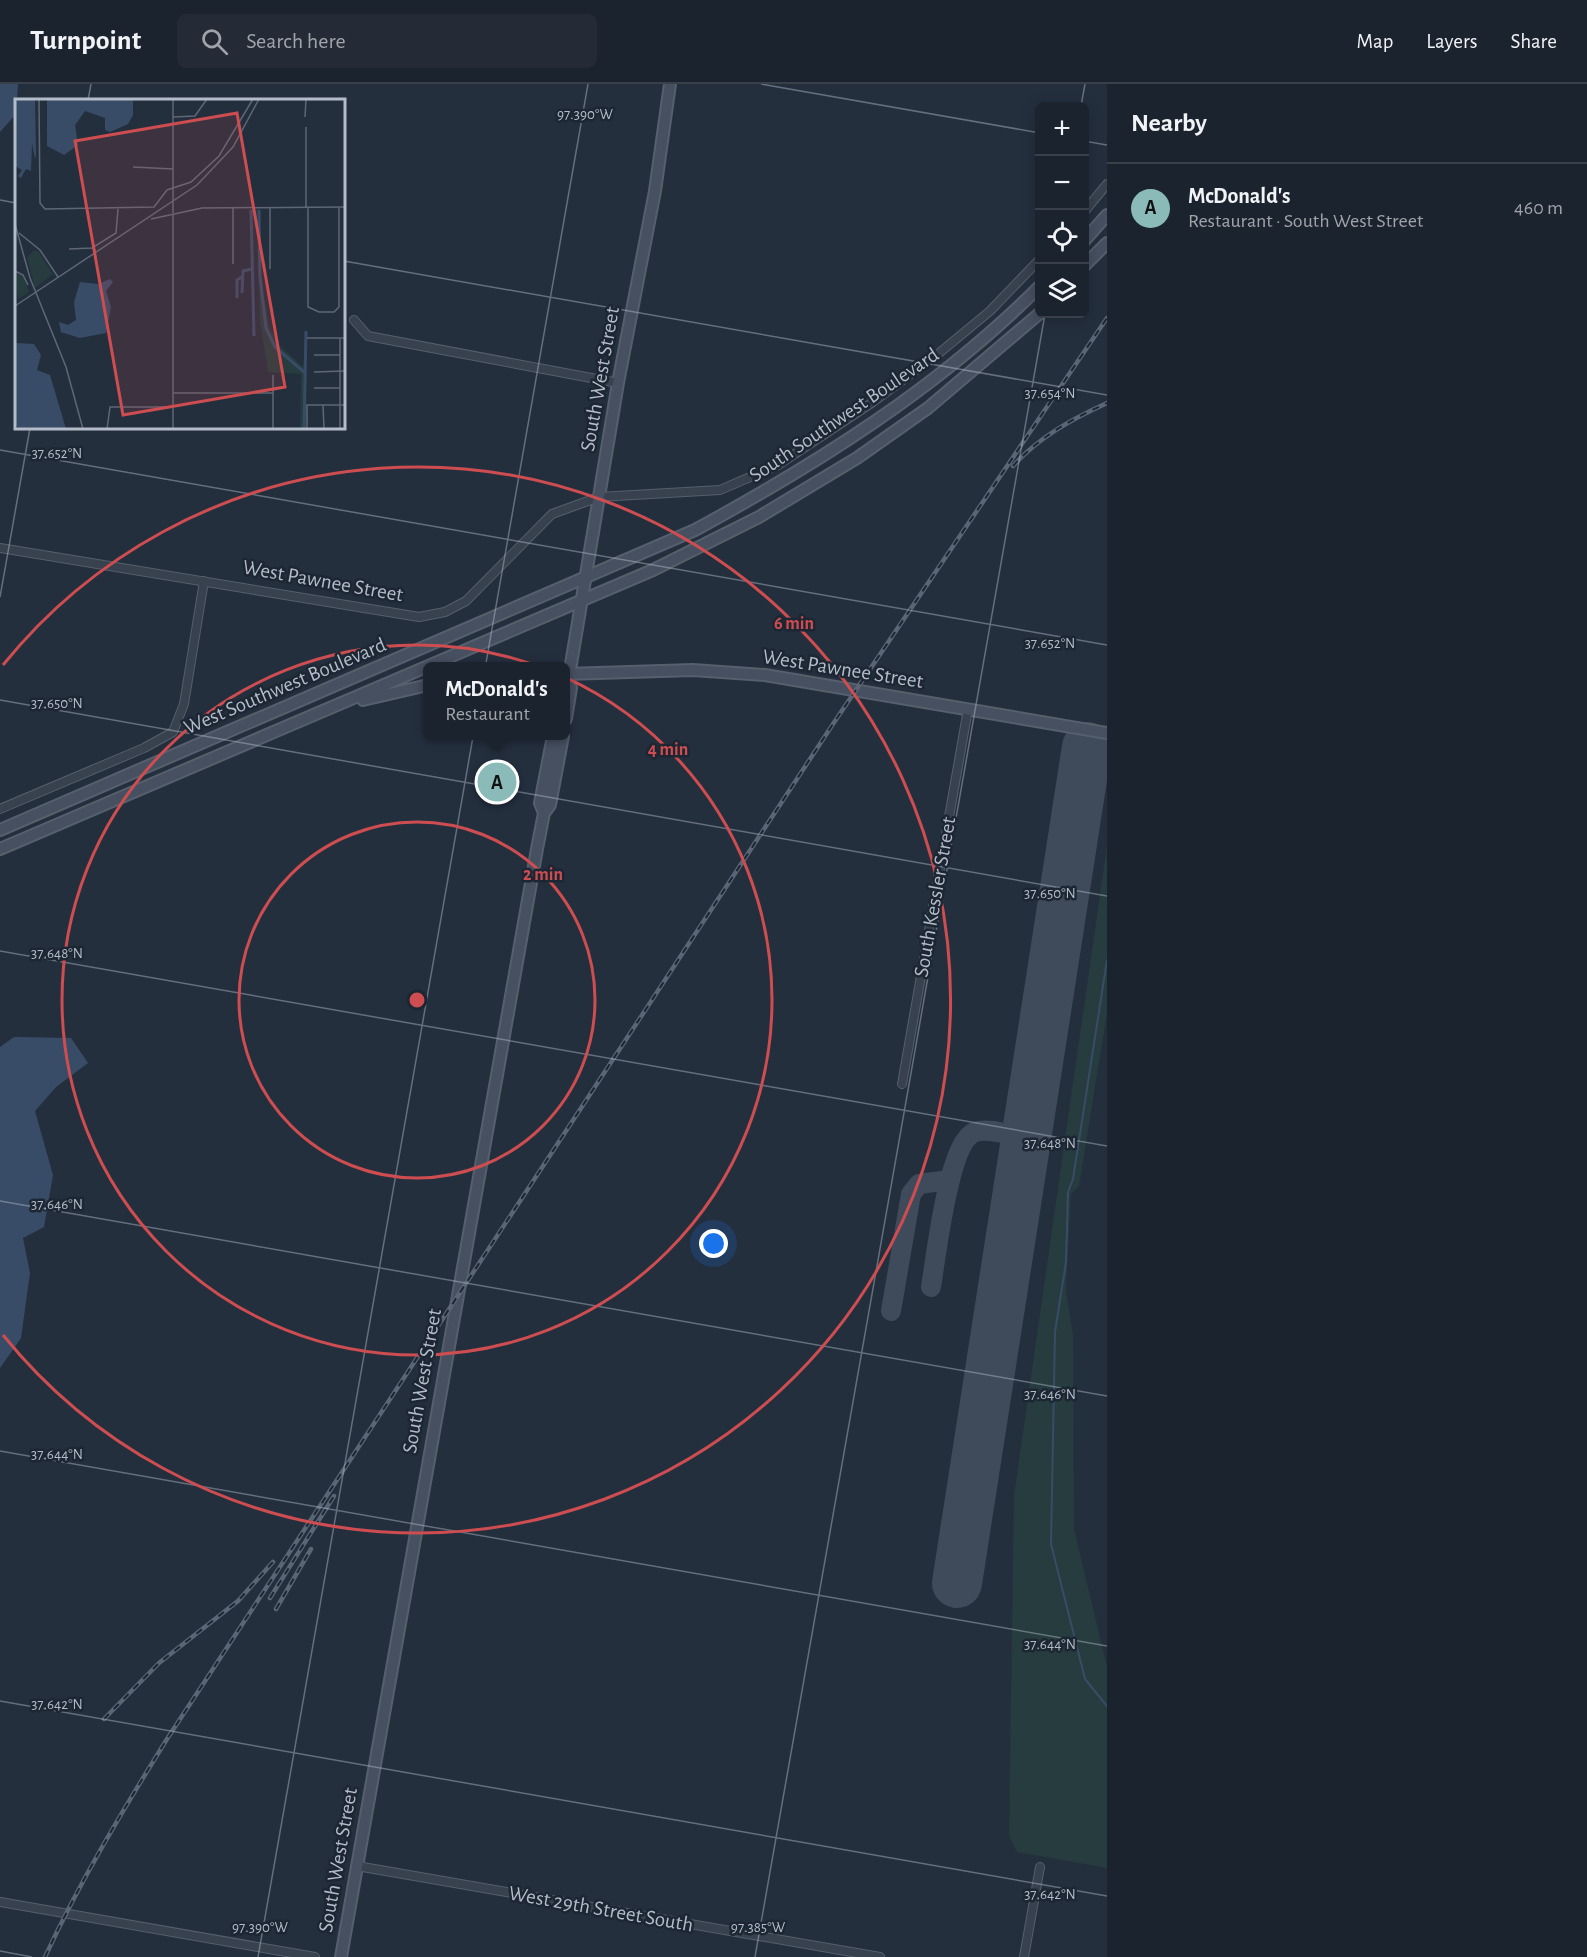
<!DOCTYPE html>
<html lang="en">
<head>
<meta charset="utf-8">
<style>
	:root { --surface:#1b232e; --page:#242b36; --text:#f1f3f6; --muted:#a0a4aa; --line:#39404a; --accent:#8bbbb9 }
	body { margin:0; font-family:"Alegreya Sans",sans-serif; background:var(--page); color:var(--text) }
	.controls { position:absolute; right:18px; top:18px; display:grid; overflow:hidden; border-radius:9px; box-shadow:0 3px 15px #0003 }
	.controls button { width:54px; height:54px; display:grid; place-items:center; padding:0; border:0; border-bottom:2px solid var(--line); background:var(--surface); color:var(--text); font:30px sans-serif }
	.you { position:absolute; left:714px; top:1160px; width:21px; height:21px; margin:-15px; border:4px solid #fff; border-radius:50%; background:#1a73e8; box-shadow:0 0 0 9px #1a73e833 }
	.badge { display:grid; place-items:center; width:39px; height:39px; border-radius:50%; background:var(--accent); color:#111; font-size:20px; font-weight:700 }
	.pin { position:absolute; translate:-50% -50%; border:3px solid #fff; box-shadow:0 2px 6px #0006 }
	.popup { position:absolute; left:423px; top:578px; width:147px; height:78px; box-sizing:border-box; display:grid; place-content:center; border-radius:9px; background:var(--surface); filter:drop-shadow(0 2px 4px #0005); font-size:20px; white-space:nowrap; color:var(--muted) }
	.popup b { font-size:22px; color:var(--text) }
	.popup::after { content:''; position:absolute; left:50%; top:100%; margin-left:-12px; border:12px solid transparent; border-top-color:var(--surface) }
	.list { margin:0; padding:0; list-style:none }
	h2 { display:flex; justify-content:space-between; align-items:center; height:78px; margin:0; padding:0 24px; font-size:26px }
	h2 small { font-size:20px; font-weight:400; color:var(--muted) }
	.list li { display:grid; grid-template-columns:39px 1fr auto; gap:18px; align-items:center; box-sizing:border-box; height:90px; padding:0 24px; border-top:2px solid var(--line) }
	.list b { display:block; font-size:22px; white-space:nowrap }
	.list p { margin:0; font-size:20px; white-space:nowrap; color:var(--muted) }
	.list em { font-size:20px; font-style:normal; color:var(--muted) }
	.icon { flex:none; width:33px; height:33px; fill:none; stroke:currentColor; stroke-width:2; stroke-linecap:round; stroke-linejoin:round }
	.map { position:relative; flex:none; width:1107px; height:1873px; overflow:hidden }
	header { display:flex; align-items:center; gap:36px; box-sizing:border-box; height:84px; padding:0 30px; background:var(--surface); border-bottom:2px solid var(--line) }
	header strong { font-size:28px }
	nav { display:flex; gap:33px; margin-inline-start:auto; font-size:21px }
	.search { width:420px; height:54px; background:var(--page); display:flex; align-items:center; gap:15px; box-sizing:border-box; padding:0 21px; border-radius:9px; color:var(--muted); font-size:22px }
	main { display:flex }
	aside { flex:1; background:var(--surface) }
	.map>svg:first-child { display:block }
	.green { fill:#263c3f }
	.water { fill:#394c67 }
	.lines { fill:none; stroke-linecap:round; stroke-linejoin:round }
	.stream { stroke:#394c67; stroke-width:2 }
	.taxiway { stroke:#3f4a5a; stroke-width:20 }
	.runway { stroke:#3f4a5a; stroke-width:50 }
	.street-casing { stroke:#565f6c; stroke-width:10 }
	.secondary-casing { stroke:#565f6c; stroke-width:14 }
	.street { stroke:#38414e; stroke-width:8 }
	.secondary { stroke:#465061; stroke-width:10 }
	.rail-casing { stroke:#5a6575; stroke-width:4.5 }
	.rail { stroke:#1d2633; stroke-width:2; stroke-dasharray:7; stroke-linecap:butt }
	.ticks { fill:none; stroke:#b4bcc9; stroke-width:1.5; stroke-opacity:0.45 }
	.ring { fill:none; stroke:#ce4d50; stroke-width:3 }
	.labels { text-anchor:middle; dominant-baseline:central; stroke-width:5; stroke-linejoin:round; paint-order:stroke }
	.street-label { font-size:21px; fill:#b4bcc9; stroke:#1d2633 }
	.inset-river { fill:none; stroke:#394c67; stroke-width:3 }
	.inset-road { fill:none; stroke:#5e6776; stroke-width:1.5 }
	.view { fill:#ce4d50; fill-opacity:0.15; stroke:#ce4d50; stroke-width:3 }
	.inset-edge { fill:none; stroke:#b4bcc9; stroke-width:3 }
	.ticks-label { font-size:15px; text-anchor:middle; fill:#b4bcc9; stroke:#1d2633; stroke-width:5; stroke-linejoin:round; paint-order:stroke }
	.centre { fill:#ce4d50; stroke:#1d2633; stroke-width:3 }
	.ring-label { font-size:18px; text-anchor:middle; font-weight:bold; fill:#ce4d50; stroke:#1d2633; stroke-width:5; stroke-linejoin:round; paint-order:stroke }
</style>
</head>
<body>
<header>
<strong>Turnpoint</strong>
<div class="search"><svg class="icon" aria-label="search" viewBox="0 0 24 24"><circle cx="10" cy="10" r="6"/><path d="M15 15l6 6"/></svg>Search here</div>
<nav><a>Map</a><a>Layers</a><a>Share</a></nav>
</header>
<main>
<div class="map">
<svg width="1107" height="1873" viewBox="0 0 1107 1873">
	<rect width="100%" height="100%" fill="#242f3e"/>
	<path class="green" d="M1107,762v167l-28,173 -8,8 -5,97 7,44 1,194 33,138v201l-90,-16 -8,-16 5,-341z"/>
	<path class="water" d="M0,0h18l-2,30 -16,18z
		M14,953l57,1 17,25 -32,24 -21,24 18,64 -9,52 -21,11 7,35 -9,65 -21,30v-321z"/>
	<g class="lines">
		<path class="stream" d="M1107,876l-34,219 -5,13 -2,70 -11,70 -4,212 34,135 22,27"/>
		<path class="taxiway" d="M931,1203c5,-29 17,-145 44,-155 14,-5 37,4 51,6
			M891,1227l20,-117 8,-10 30,-4"/>
		<path class="runway" d="M957,1499l130,-836"/>
		<defs>
			<path id="street" d="M1084,128l23,-28
				M354,236l14,16 250,47
				M0,464l419,69 26,-5 21,-11 86,-87 47,-17 121,-7 58,-25 95,-63 65,-48 52,-43 50,-52
				M0,725l144,-61 29,-16 11,-28 20,-123
				M902,1000l66,-375
				M357,1782l523,91
				M0,1818l315,55
				M1024,1873l16,-90"/>
			<path id="secondary" d="M1084,157l23,-26
				M1084,182l23,-23
				M566,590l127,-4 72,5 342,58
				M363,616l65,-15
				M566,635l5,-31 -3,-6 50,-299 37,-192 15,-107
				M544,729l-4,-10 13,-67
				M0,746l695,-300c125,-68 244,-143 345,-244
				M0,765l653,-279 106,-53 98,-59 71,-50 112,-95
				M341,1873l196,-1108 7,-36 6,-8 13,-69"/>
		</defs>
		<use href="#street" class="street-casing"/>
		<use href="#secondary" class="secondary-casing"/>
		<use href="#street" class="street"/>
		<use href="#secondary" class="secondary"/>
		<defs>
			<path id="rail" d="M1013,382c26,-29 59,-47 94,-63
				M270,1514l64,-102
				M276,1525l35,-60
				M104,1635l55,-56 79,-62 35,-39
				M45,1873c35,-76 78,-147 122,-218l666,-1015 274,-406"/>
		</defs>
		<use href="#rail" class="rail-casing"/>
		<use href="#rail" class="rail"/>
	</g>
	<path class="ticks" d="M761,0l279,49M88,16l3,-16M1081,22l4,-22M1084,57l23,4M0,116l16,3M344,177l763,134M0,366l1107,195M0,513l30,-169M0,616l1107,196M0,867l1107,195M0,1117l1107,195M0,1367l1107,195M0,1617l1107,195M0,1867l32,6M258,1873l330,-1873M755,1873l290,-1643"/>
	<g class="ring">
		<circle cx="417" cy="916" r="178"/>
		<circle cx="417" cy="916" r="355"/>
		<path d="M3 581A533 533 0 1 1 3 1251"/>
	</g>
	<g class="labels">
		<g class="street-label">
			<text transform="translate(600 295) rotate(-80)">South West Street</text>
			<text transform="translate(844 331) rotate(-34)">South Southwest Boulevard</text>
			<text transform="translate(323 497) rotate(10)">West Pawnee Street</text>
			<text transform="translate(843 585) rotate(9)">West Pawnee Street</text>
			<text transform="translate(285 602) rotate(-23)">West Southwest Boulevard</text>
			<text transform="translate(935 813) rotate(-80)">South Kessler Street</text>
			<text transform="translate(422 1297) rotate(-80)">South West Street</text>
			<text transform="translate(338 1776) rotate(-80)">South West Street</text>
			<text transform="translate(601 1825) rotate(10)">West 29th Street South</text>
		</g>
	</g>
	<g transform="translate(15 15)">
		<rect width="330" height="330" fill="#242f3e"/>
		<path d="M241,110h4v67l9,49 9,19 25,23 4,-37 -1,99h-6l1,-55 -33,-2 -8,-50zM18,152h5l15,23 -18,14 -8,-31zM0,173l9,5 5,15 -11,7z" fill="#263c3f"/>
		<path d="M0,0h20l1,55 -1,5 -3,-16 -1,28 -5,-2 -5,9 -3,-2 4,-6 -7,-4zM32,0h86v16l-5,9 -18,8 -5,-2v-12l-20,-7 -10,14 3,20 -14,10 -17,-9zM95,180l3,3 -7,9 5,16 -5,26 -26,5 -19,-6 -2,-10 9,3 8,-5 -2,-18 6,-20 18,2zM0,244l19,1 7,11 -4,15 13,5 16,54h-47l-4,-6z" fill="#394c67"/>
		<path class="inset-river" d="M236,111l3,126M244,111l1,66 6,52 9,19 29,25M227,194l1,-22 9,-2M222,199v-18l5,-3M289,330l2,-98"/>
		<path class="inset-road" d="M24,0l1,104 5,6 109,-2 13,-17 24,-8 28,-26 34,-57M158,0v114M158,18l22,-1 12,-17M290,18l1,-18M291,28v80M118,68l40,2M293,108v100l11,5h15l5,-5v-100M218,109v56M136,120l51,-11 143,-1M0,125l15,54 36,89 17,62M4,134l21,17 18,27M54,150l23,-1 24,-15 2,-24M255,170v-61M0,172l8,4 5,10M0,207l182,-121 36,-38 26,-48M292,239h38M325,239v91M299,256h26M299,273l31,-1M299,289h26M158,294h100M308,306l1,24M92,330l3,-22h63M158,330v-215M258,330v-54M292,330v-24h38"/>
		<path class="view" d="M222,14l48,274 -162,28 -48,-274z"/>
		<rect width="330" height="330" class="inset-edge"/>
	</g>
	<g class="ticks-label">
		<text x="585" y="35">97.390°W</text>
		<text x="1050" y="314">37.654°N</text>
		<text x="57" y="374">37.652°N</text>
		<text x="1050" y="564">37.652°N</text>
		<text x="57" y="624">37.650°N</text>
		<text x="1050" y="814">37.650°N</text>
		<text x="57" y="874">37.648°N</text>
		<text x="1050" y="1064">37.648°N</text>
		<text x="57" y="1125">37.646°N</text>
		<text x="1050" y="1315">37.646°N</text>
		<text x="57" y="1375">37.644°N</text>
		<text x="1050" y="1565">37.644°N</text>
		<text x="57" y="1625">37.642°N</text>
		<text x="1050" y="1815">37.642°N</text>
		<text x="260" y="1848">97.390°W</text>
		<text x="758" y="1848">97.385°W</text>
	</g>
	<circle cx="417" cy="916" r="9" class="centre"/>
	<g class="ring-label">
		<text x="794" y="545">6 min</text>
		<text x="668" y="671">4 min</text>
		<text x="543" y="796">2 min</text>
	</g>
</svg>
<div class="controls">
<button>+</button>
<button>−</button>
<button><svg class="icon" aria-label="locate" viewBox="0 0 24 24"><circle cx="12" cy="12" r="6"/><path d="M12 2v4M12 18v4M2 12h4M18 12h4"/></svg></button>
<button><svg class="icon" aria-label="layers" viewBox="0 0 24 24"><path d="M12 4l9 5-9 5-9-5zM3 14l9 5 9-5"/></svg></button>
</div>
<div class="you"></div>
<div class="pin badge" style="left:497px;top:698px">A</div>
<div class="popup"><b>McDonald's</b>Restaurant</div>
</div>
<aside>
<h2>Nearby<small></small></h2>
<ul class="list">
<li><span class="badge">A</span><div><b>McDonald's</b><p>Restaurant · South West Street</p></div><em>460 m</em></li>
</ul>
</aside>
</main>
</body>
</html>
